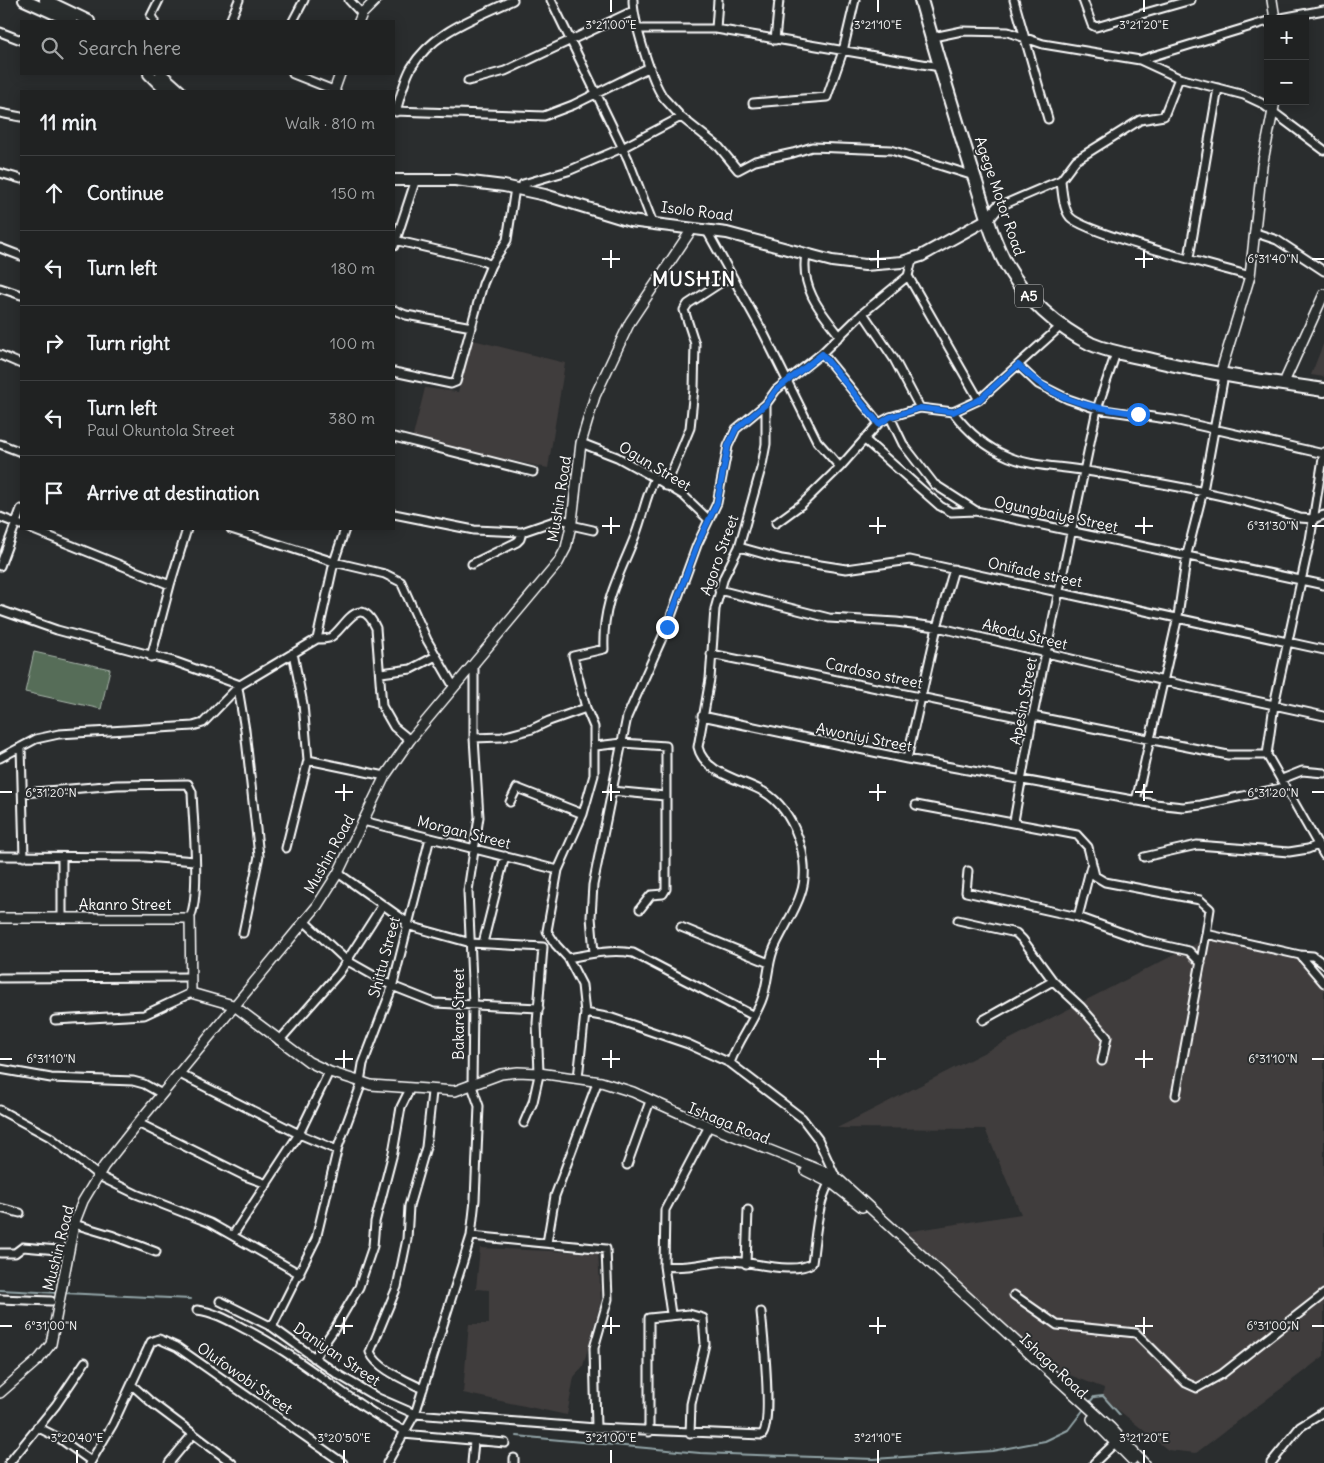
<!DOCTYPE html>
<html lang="en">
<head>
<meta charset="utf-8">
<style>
	:root { --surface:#202222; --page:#282a2a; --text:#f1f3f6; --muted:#a2a4a5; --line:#3d3f40 }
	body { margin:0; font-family:Delius,sans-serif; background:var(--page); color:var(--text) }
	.controls { position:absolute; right:15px; top:15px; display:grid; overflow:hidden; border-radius:0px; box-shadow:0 2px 12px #0003 }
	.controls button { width:45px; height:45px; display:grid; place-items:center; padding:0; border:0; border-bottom:1px solid var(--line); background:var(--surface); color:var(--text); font:25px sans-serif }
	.stop { position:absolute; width:15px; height:15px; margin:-11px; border:4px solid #1a73e8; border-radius:50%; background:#fff }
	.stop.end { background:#1a73e8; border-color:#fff; box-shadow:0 1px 5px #0008 }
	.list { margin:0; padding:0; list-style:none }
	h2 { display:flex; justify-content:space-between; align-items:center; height:65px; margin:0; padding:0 20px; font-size:21px }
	h2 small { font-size:16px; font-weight:400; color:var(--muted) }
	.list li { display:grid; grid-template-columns:32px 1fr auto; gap:15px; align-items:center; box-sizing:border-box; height:75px; padding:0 20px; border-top:1px solid var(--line) }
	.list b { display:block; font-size:19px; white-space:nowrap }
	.list p { margin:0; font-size:16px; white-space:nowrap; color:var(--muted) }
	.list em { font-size:16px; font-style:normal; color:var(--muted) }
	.icon { flex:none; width:28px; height:28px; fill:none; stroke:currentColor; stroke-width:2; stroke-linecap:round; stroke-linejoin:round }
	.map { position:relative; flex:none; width:1324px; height:1463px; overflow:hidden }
	.search { position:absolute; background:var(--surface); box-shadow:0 2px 12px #0003; left:20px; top:20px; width:375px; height:55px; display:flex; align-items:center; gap:12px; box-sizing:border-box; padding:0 18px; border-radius:0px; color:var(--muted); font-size:19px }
	.panel { position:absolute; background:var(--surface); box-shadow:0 2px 12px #0003; left:20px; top:90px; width:375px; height:440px; border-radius:0px }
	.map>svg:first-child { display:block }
	.built { fill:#403d3d }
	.green { fill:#566d59; stroke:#aab6ac }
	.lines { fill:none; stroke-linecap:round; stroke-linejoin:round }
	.stream { stroke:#92a4a7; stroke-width:2 }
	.street-casing { stroke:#fff; stroke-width:11 }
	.secondary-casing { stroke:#fff; stroke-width:12 }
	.primary-casing { stroke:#fff; stroke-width:14 }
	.highway-casing { stroke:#fff; stroke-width:16 }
	.street { stroke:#2a2d2e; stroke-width:7 }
	.secondary { stroke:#2a2d2e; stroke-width:9 }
	.primary { stroke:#2a2d2e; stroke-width:10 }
	.highway { stroke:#2a2d2e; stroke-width:12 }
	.route { stroke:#1a73e8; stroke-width:6 }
	.ticks { fill:none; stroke:#fff; stroke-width:2 }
	.labels { text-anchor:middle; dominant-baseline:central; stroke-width:4; stroke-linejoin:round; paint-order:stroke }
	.shield { fill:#2a2d2e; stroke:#bfc0c0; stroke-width:1 }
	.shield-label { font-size:14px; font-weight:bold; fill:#fff }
	.street-label { font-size:15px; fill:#fff; stroke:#2a2d2e }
	.district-label { font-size:20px; font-weight:bold; letter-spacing:1px; fill:#fff; stroke:#2a2d2e }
	.ticks-label { font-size:12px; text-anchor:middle; fill:#fff; stroke:#2a2d2e; stroke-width:4; stroke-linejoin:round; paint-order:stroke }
</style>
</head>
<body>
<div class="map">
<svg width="1324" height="1463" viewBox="0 0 1324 1463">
	<rect width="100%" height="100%" fill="#2a2d2e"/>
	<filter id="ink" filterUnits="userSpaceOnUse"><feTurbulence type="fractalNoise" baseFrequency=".02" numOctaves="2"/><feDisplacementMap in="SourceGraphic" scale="10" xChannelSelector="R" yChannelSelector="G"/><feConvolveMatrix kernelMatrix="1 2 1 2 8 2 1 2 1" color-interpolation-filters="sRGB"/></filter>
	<g filter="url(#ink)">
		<path class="built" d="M473,340l92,23 -17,105 -136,-28 13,-52 33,4z
			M1324,342v35l-13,-2z
			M1213,935l95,23 16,20v378l-128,97 -28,-3 -57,-46 -8,-8 1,-8 -45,-17 -61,-50 -93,-89 116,-18 -36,-85 -148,-1z
			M480,1248l118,5 3,48 -18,65 -9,11 -7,38 -104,-22 6,-69h20v-34l-13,-1z"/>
		<path class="green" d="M34,652l76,17 -9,40 -76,-17z"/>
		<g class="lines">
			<path class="stream" d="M0,1290l58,3
				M63,1293l128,6
				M1089,1403l5,-6 9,-1 17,19
				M517,1436l183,17 174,6 118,-8 53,-10 23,-11 16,-21"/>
			<defs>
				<path id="street" d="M349,0l13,14
					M551,0l77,159 24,62
					M633,0c0,20 18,80 30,97 6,7 12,13 18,20
					M1014,0l34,119
					M1083,0l9,25 4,2 95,-27
					M1276,19l48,-9
					M154,21l-3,-5 8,-16
					M230,21l9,-21
					M293,21l11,-21
					M639,29h77l224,38
					M716,29l2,-29
					M0,32l21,8
					M938,36l24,-5 46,1 35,12 97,16 39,18 65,17 17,8 63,47
					M775,40l4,-40
					M1140,60l128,-39
					M293,74l43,17
					M468,81l37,-10 128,-60
					M753,103l74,-6 16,-46 12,-51
					M394,111l150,5 29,-11 77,-38
					M396,112c4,-15 8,-31 15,-44 22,-37 65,-50 102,-68
					M0,113l21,4
					M0,173l21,6
					M1061,180c1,10 2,29 9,37 16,17 149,50 180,59
					M523,184l45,-13 54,-23 59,-31 38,30 19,23 17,-9 38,-8 19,-6 79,3 83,26
					M998,207l63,-27 15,-20 64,-40 24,-4 15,-38
					M707,231l56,101 54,109 23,26
					M1256,233l21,7 47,31
					M394,240l86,20 11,5
					M394,246l22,-67
					M0,248l21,8
					M806,254c-6,34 14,57 34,82
					M1189,258l29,-170
					M908,276l71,124
					M0,288l21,7
					M394,310l12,5 66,12
					M863,313l31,46 26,49
					M822,353l57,70
					M0,355l21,9
					M1018,365l20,19 30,15 29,10 77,11 150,34
					M394,372l57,12 5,-2 27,-98 8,-19 16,-25 8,-52
					M953,412c15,20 32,35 56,45 25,10 52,9 78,14 72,12 144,23 213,47l13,1 11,-4
					M890,417l13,27 31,40 42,27
					M394,437l139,35
					M864,439l76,67 11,6 25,-1 348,74
					M581,443l36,14 38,21 28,17 26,25
					M0,444l21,8
					M1324,452l-14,88 -36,165 -7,50 57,100
					M666,486l24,-58 4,-39 1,-45 -11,-34 4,-6 43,-28
					M394,514l80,16 48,2 35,-12 15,1
					M0,517l21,8
					M776,523l26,-19 38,-37 39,-44 11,-6 30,-9 33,4 26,-12 82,-74
					M571,525l22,5
					M31,529l139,56
					M231,529l103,33 51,12 16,8 26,58 27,47
					M739,547l43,12 64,10 64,-9 414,90
					M472,564l45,-22 3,-3 2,-7
					M0,566l21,-57
					M719,590l110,28 67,4 41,5 227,54 160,35
					M0,610l57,20 119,32 64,23 77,-46 17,-77 11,-33
					M317,639c4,0 9,0 12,-1 14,-5 29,-49 47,-10l6,78 12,21 16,13
					M711,654l321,66
					M151,657l19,-72 17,-56
					M381,673l30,-4 25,-13
					M238,688l7,42 14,126 -16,77
					M702,716l205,43 248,45 28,3 18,-2 84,-18
					M1033,716l195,39h39
					M474,738l28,-1 30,-8 17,-8 37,-13
					M596,746l26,-3 44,3v143l-3,5 -12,1 -11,14
					M21,747l3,110
					M0,758l36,-19 23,-5 134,-8 10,-3 37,-38
					M907,759l30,-132 17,-58
					M308,760l77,16
					M1282,779l20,-8 22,2
					M612,791l53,5
					M23,793l94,-8 71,-1 4,8c1,30 9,102 -2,126
					M1136,801l42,-185 9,-62 16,-63 21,-116
					M510,802l7,-14 66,26
					M916,805l161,30 11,12 7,29 10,6 95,18 10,9 -4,25 -30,161
					M363,821l195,49
					M1014,821l18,-101 65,-311 19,-56
					M286,848l22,-88 -5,-56 -10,-51
					M0,856l145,1 50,4
					M1144,857l53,-12 92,7 19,-3 10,-4
					M968,871l-2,21 112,25 67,24 44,10 12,12
					M338,873l69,49
					M1078,917l13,-51
					M62,918v-60
					M958,920l58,13 7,7 30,41 28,26 26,30 -5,24
					M305,922l41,38 46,26 43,17 104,5
					M406,925l65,18 72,4 -6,76 2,50
					M681,927l88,36
					M1206,934l94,21 24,28
					M483,943l22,-87
					M594,953l-3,-36 2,-32 34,-168 40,-90 30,-82 20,-42 11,-57 8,-17 30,-25 10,-14 46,-37 41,-40 45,-37 4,-16
					M1300,955l13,1 11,8
					M568,958c22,-4 43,-9 65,-5l121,63
					M0,978l190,-1
					M585,1013l27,5 76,26 42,19 72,55 16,21 17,37c-18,17 -19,62 -23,87 -19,13 -63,-3 -85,-2 -22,1 -39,8 -63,5
					M55,1020l89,-5 47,-22
					M983,1020l70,-39
					M279,1041l60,-68 43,-67
					M730,1063c8,-22 22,-39 31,-61 7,-16 6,-34 12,-51 8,-20 22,-38 28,-58 11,-32 -7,-84 -37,-101 -20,-12 -60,-18 -66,-45l12,-68 5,-70 9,-32 15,-30 23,-82 4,-21v-40
					M0,1069l51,9 82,3 11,3 18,10
					M180,1074l119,60 -66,101
					M328,1074l-29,60 38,16
					M578,1078l7,-65 -3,-28 -14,-27 -12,-13 -9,-14 11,-61 25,-56 11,-39v-48l-8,-19 -13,-52 31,-7c-2,-47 15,-72 31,-113 8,-20 10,-38 20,-58
					M360,1082l3,-18 29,-76 38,-150
					M0,1110l50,27 49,39 37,18 74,29 90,51
					M138,1123l107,53 22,8
					M524,1123l9,-21 6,-27
					M627,1165l22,-61
					M0,1208l20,5
					M74,1224l37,11 45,17
					M471,1236l135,13 2,50 -14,49 2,80 166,7c11,-12 1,-103 -1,-123
					M547,1243l8,-47 42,-113
					M0,1253h15l8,-6 46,4
					M746,1264l2,-54
					M1014,1295l43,30 79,8 50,50 11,5 25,-14 102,-80
					M0,1299l51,2
					M220,1301l52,26 65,47 41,24 37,16 181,14
					M197,1310c17,2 31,10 46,18 58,28 104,74 162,103
					M671,1314l-7,-48 1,-56 43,-82
					M272,1327l44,-88 22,-92 23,-62
					M314,1358l21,-30 24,-41 14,-41 2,-24 18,-69 8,-46 8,-16
					M132,1385l20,18 80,60
					M423,1389c-17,-9 -45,-19 -53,-37l27,-65 10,-48 2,-33 17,-59 6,-55
					M37,1427l22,11 32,23
					M649,1432v-114l40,-4 14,4 2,26 -14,60 -1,30
					M403,1434l102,9
					M9,1463l47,-58 29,-43
					M90,1463l23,-39 38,-82 8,-3 18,8 166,116
					M169,1463l24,-29
					M387,1463l28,-49 56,-178 4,-36 4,-94 -7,-20 1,-82 -5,-113 11,-74 -5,-79v-73
					M472,1463l2,-22
					M514,1463v-5
					M1094,1463l24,-23
					M1271,1463l29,-36 24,-15"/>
				<path id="secondary" d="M1272,0l3,19
					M359,21l3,-7 14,-14
					M334,91l6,-17
					M1222,368l28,-92 12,-110 13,-65
					M1286,378l38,-84
					M0,918h190l1,75 42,12 76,57 21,10 41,13 84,6 46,-17 17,-2 21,1 62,9 32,10 66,30 136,54 276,252 33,35
					M806,1171l28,14 28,22
					M0,1393l39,-34 12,-15 23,-120 9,-23 21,-35 34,-43 179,-217 21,-33 47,-97 25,-36 148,-177 8,-15 6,-27 9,-78 14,-47 35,-74 62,-93
					M1092,1419l40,41"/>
				<path id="primary" d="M24,0l47,21
					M45,0l44,21
					M149,74l17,17
					M161,74l19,17
					M394,180h61l49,6 41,9 85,26 97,12 105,28 33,4 37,-3 19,-6 67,-37 10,-12"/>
				<path id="highway" d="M921,0c16,57 33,113 51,170 11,32 18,66 35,96 18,32 51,62 84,78 21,9 44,12 66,17 55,13 111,21 167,29"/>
			</defs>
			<use href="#street" class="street-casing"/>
			<use href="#secondary" class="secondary-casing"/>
			<use href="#primary" class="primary-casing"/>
			<use href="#highway" class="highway-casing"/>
			<use href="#street" class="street"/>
			<use href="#secondary" class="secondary"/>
			<use href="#primary" class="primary"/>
			<use href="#highway" class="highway"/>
		</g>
	</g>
	<g class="lines" filter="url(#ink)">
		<path class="route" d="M667,627l30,-82 20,-42 11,-57 8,-17 30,-25 10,-14 46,-36 57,70 11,-7 30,-9 33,4 26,-12 39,-35c39,38 69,41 120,49"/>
	</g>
	<path class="ticks" d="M611,0v12M878,0v12M1144,0v12M611,250v18M878,250v18M1144,250v18M602,259h18M869,259h17M1135,259h18M1312,259h12M611,517v17M878,517v17M1144,517v17M602,526h18M869,526h17M1135,526h18M1312,526h12M344,784v17M611,784v17M878,784v17M1144,784v17M0,792h12M335,792h18M602,792h18M869,792h17M1135,792h18M1312,792h12M344,1050v18M611,1050v18M878,1050v18M1144,1050v18M0,1059h12M335,1059h18M602,1059h18M869,1059h17M1135,1059h18M1312,1059h12M344,1317v17M611,1317v17M878,1317v17M1144,1317v17M0,1326h12M335,1326h18M602,1326h18M869,1326h17M1135,1326h18M1312,1326h12M77,1450v13M344,1450v13M611,1450v13M878,1450v13M1144,1450v13"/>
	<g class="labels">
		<rect class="shield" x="1015" y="284.5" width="28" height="23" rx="4"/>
		<g class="shield-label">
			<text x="1029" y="296">A5</text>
		</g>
		<g class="street-label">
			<text transform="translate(1000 196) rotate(71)">Agege Motor Road</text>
			<text transform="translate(697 211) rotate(7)">Isolo Road</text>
			<text transform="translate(655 466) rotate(31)">Ogun Street</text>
			<text transform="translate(559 499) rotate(-81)">Mushin Road</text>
			<text transform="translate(1056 514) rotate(12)">Ogungbaiye Street</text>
			<text transform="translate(719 555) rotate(-70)">Agoro Street</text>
			<text transform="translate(1035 572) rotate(12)">Onifade street</text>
			<text transform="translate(1025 634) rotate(14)">Akodu Street</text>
			<text transform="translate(874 673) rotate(12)">Cardoso street</text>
			<text transform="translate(1023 701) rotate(-79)">Apesin Street</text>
			<text transform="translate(864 737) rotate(11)">Awoniyi Street</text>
			<text transform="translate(464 832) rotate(14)">Morgan Street</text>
			<text transform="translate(329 854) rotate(-61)">Mushin Road</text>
			<text x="125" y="904">Akanro Street</text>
			<text transform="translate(384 957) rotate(-75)">Shittu Street</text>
			<text transform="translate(458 1014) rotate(-90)">Bakare Street</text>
			<text transform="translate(729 1123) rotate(22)">Ishaga Road</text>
			<text transform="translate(58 1248) rotate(-76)">Mushin Road</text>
			<text transform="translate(337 1354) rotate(34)">Daniyan Street</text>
			<text transform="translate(1054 1366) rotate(43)">Ishaga Road</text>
			<text transform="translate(245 1378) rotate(35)">Olufowobi Street</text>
		</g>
		<g class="district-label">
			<text x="694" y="278">MUSHIN</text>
		</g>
	</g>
	<g class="ticks-label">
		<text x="611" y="29">3°21'00"E</text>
		<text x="878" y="29">3°21'10"E</text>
		<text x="1144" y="29">3°21'20"E</text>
		<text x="1273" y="263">6°31'40"N</text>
		<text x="1273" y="530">6°31'30"N</text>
		<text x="51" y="797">6°31'20"N</text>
		<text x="1273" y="797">6°31'20"N</text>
		<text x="51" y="1063">6°31'10"N</text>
		<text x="1273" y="1063">6°31'10"N</text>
		<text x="51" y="1330">6°31'00"N</text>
		<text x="1273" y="1330">6°31'00"N</text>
		<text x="77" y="1442">3°20'40"E</text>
		<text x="344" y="1442">3°20'50"E</text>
		<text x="611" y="1442">3°21'00"E</text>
		<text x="878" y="1442">3°21'10"E</text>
		<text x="1144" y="1442">3°21'20"E</text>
	</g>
</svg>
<div class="controls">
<button>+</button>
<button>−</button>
</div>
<div class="stop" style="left:1138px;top:414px"></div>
<div class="stop end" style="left:667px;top:627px"></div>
<div class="search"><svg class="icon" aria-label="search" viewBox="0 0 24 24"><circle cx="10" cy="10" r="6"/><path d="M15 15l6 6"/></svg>Search here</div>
<section class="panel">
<h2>11 min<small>Walk · 810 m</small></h2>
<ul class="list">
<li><svg class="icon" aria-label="ahead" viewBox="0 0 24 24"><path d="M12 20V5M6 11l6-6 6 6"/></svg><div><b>Continue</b></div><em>150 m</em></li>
<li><svg class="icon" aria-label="left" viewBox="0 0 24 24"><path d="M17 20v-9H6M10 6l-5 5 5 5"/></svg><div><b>Turn left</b></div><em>180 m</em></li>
<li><svg class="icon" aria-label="right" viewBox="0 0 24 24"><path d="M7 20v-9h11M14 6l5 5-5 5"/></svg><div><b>Turn right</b></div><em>100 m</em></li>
<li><svg class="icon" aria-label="left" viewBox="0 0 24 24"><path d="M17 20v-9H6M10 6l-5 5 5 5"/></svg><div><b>Turn left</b><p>Paul Okuntola Street</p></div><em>380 m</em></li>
<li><svg class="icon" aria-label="arrive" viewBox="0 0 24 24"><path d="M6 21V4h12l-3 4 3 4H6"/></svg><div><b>Arrive at destination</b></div></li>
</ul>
</section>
</div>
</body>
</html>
